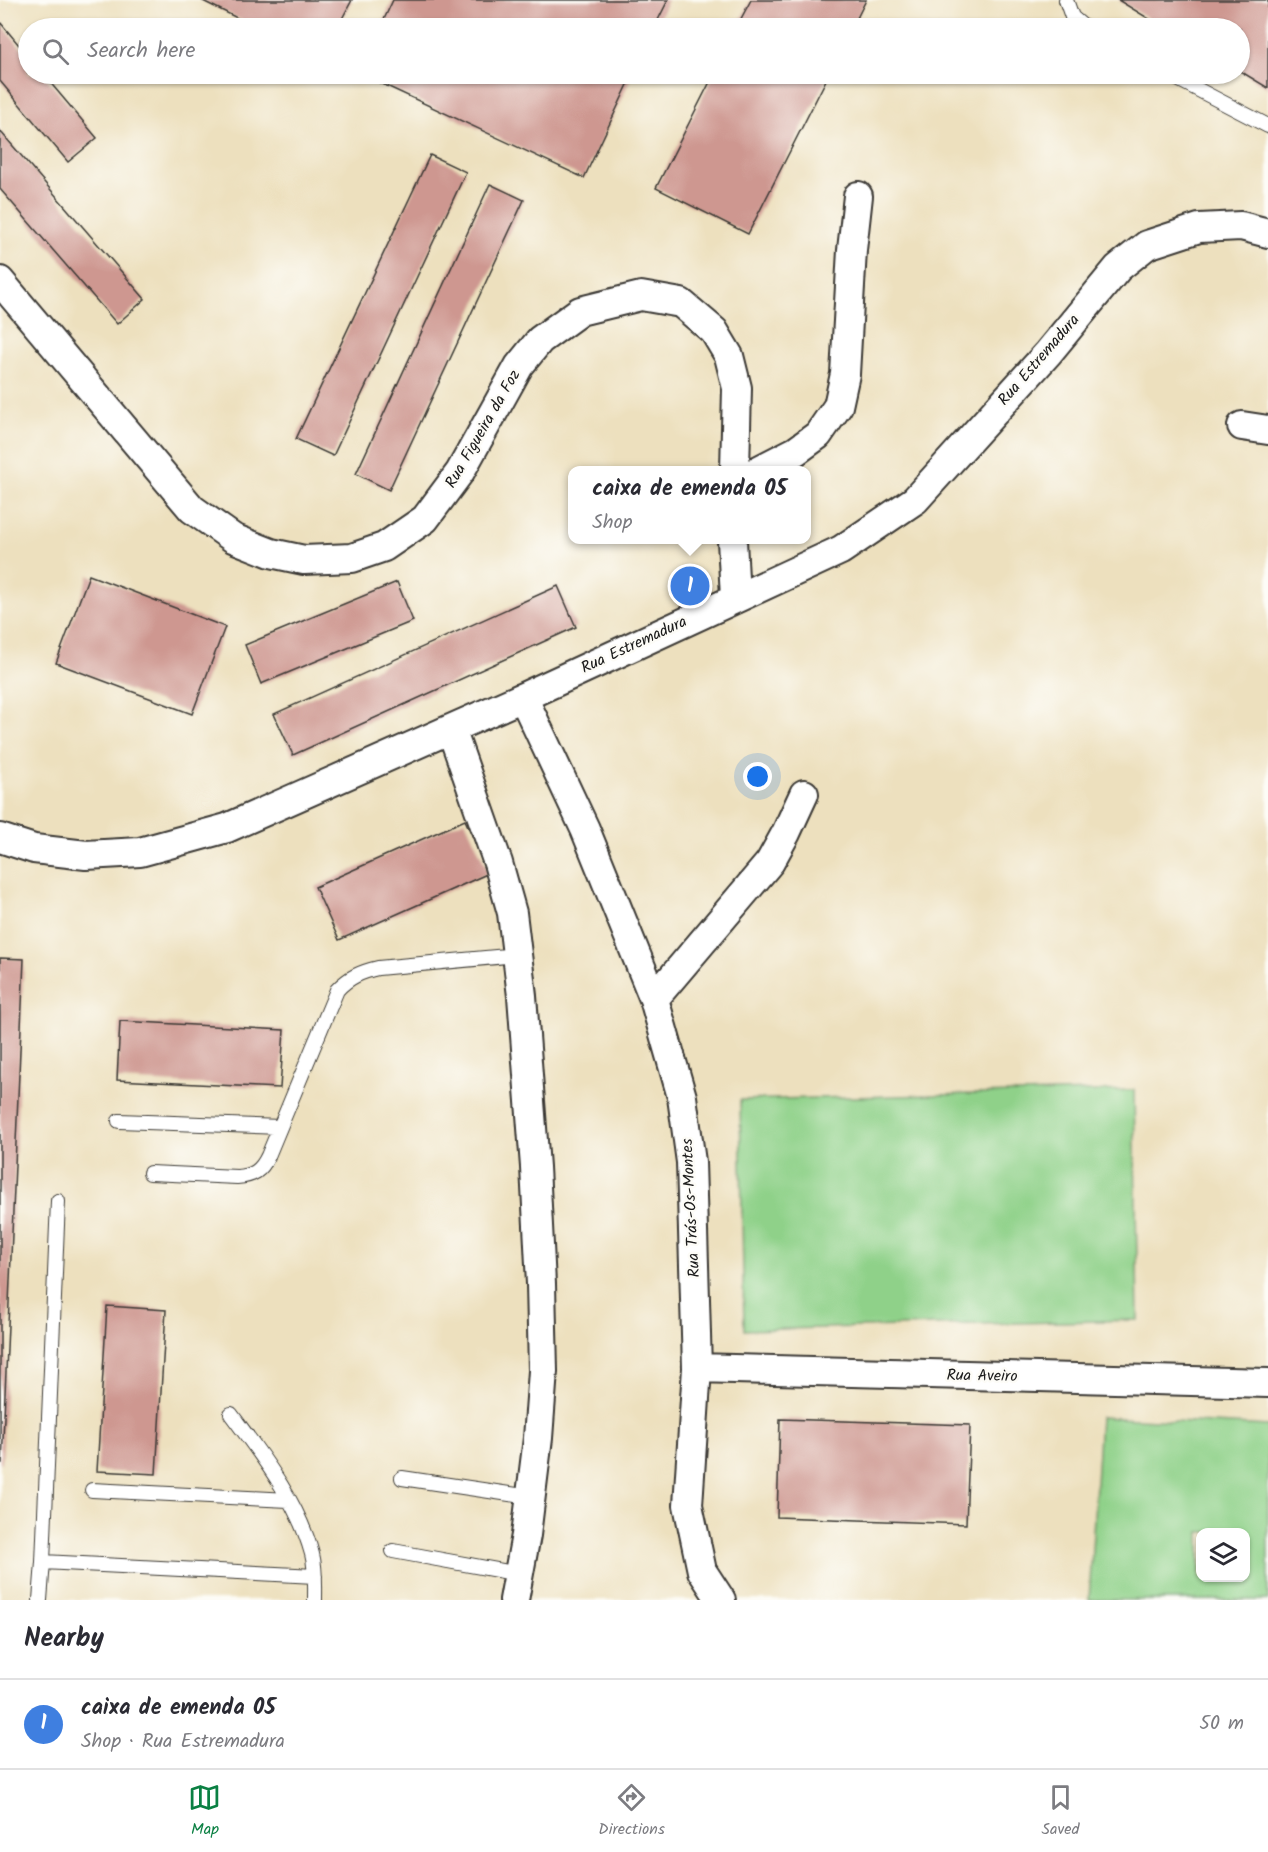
<!DOCTYPE html>
<html lang="en">
<head>
<meta charset="utf-8">
<style>
	:root { --surface:#fff; --page:#f2f2f3; --text:#2b2b33; --muted:#7c7c81; --line:#e1e1e2; --accent:#0b8043 }
	body { margin:0; font-family:Kalam,sans-serif; background:var(--page); color:var(--text) }
	.controls { position:absolute; right:18px; bottom:18px; display:grid; overflow:hidden; border-radius:12px; box-shadow:0 2px 4px #0004 }
	.controls button { width:54px; height:54px; display:grid; place-items:center; padding:0; border:0; border-bottom:2px solid var(--line); background:var(--surface); color:var(--text); font:30px sans-serif }
	.you { position:absolute; left:758px; top:777px; width:21px; height:21px; margin:-15px; border:4px solid #fff; border-radius:50%; background:#1a73e8; box-shadow:0 0 0 9px #1a73e833 }
	.badge { display:grid; place-items:center; width:39px; height:39px; border-radius:50%; background:var(--accent); color:#fff; font-size:20px; font-weight:700 }
	.pin { position:absolute; translate:-50% -50%; border:3px solid #fff; box-shadow:0 2px 6px #0006 }
	.popup { position:absolute; left:568px; top:466px; width:243px; height:78px; box-sizing:border-box; display:grid; place-content:center; border-radius:12px; background:var(--surface); filter:drop-shadow(0 2px 4px #0005); font-size:20px; white-space:nowrap; color:var(--muted) }
	.popup b { font-size:22px; color:var(--text) }
	.popup::after { content:''; position:absolute; left:50%; top:100%; margin-left:-12px; border:12px solid transparent; border-top-color:var(--surface) }
	.list { margin:0; padding:0; list-style:none }
	h2 { display:flex; justify-content:space-between; align-items:center; height:78px; margin:0; padding:0 24px; font-size:26px }
	h2 small { font-size:20px; font-weight:400; color:var(--muted) }
	.list li { display:grid; grid-template-columns:39px 1fr auto; gap:18px; align-items:center; box-sizing:border-box; height:90px; padding:0 24px; border-top:2px solid var(--line) }
	.list b { display:block; font-size:22px; white-space:nowrap }
	.list p { margin:0; font-size:20px; white-space:nowrap; color:var(--muted) }
	.list em { font-size:20px; font-style:normal; color:var(--muted) }
	.icon { flex:none; width:33px; height:33px; fill:none; stroke:currentColor; stroke-width:2; stroke-linecap:round; stroke-linejoin:round }
	.map { position:relative; flex:none; width:1268px; height:1600px; overflow:hidden }
	.search { position:absolute; background:var(--surface); box-shadow:0 2px 4px #0004; left:18px; right:18px; top:18px; height:66px; display:flex; align-items:center; gap:15px; box-sizing:border-box; padding:0 21px; border-radius:33px; color:var(--muted); font-size:22px }
	.sheet { height:168px; background:var(--surface) }
	nav { display:flex; justify-content:space-around; align-items:center; box-sizing:border-box; height:84px; border-top:2px solid var(--line); background:var(--surface); font-size:16px; color:var(--muted) }
	nav a { display:grid; justify-items:center; gap:3px }
	nav .on { color:var(--accent) }
	.map>svg:first-child { display:block }
	.green { fill:#8fd189; stroke:#567652; stroke-width:1.5; fill-rule:evenodd }
	.building { fill:#ce9790 }
	.lines { fill:none; stroke-linecap:round; stroke-linejoin:round }
	.service-casing { stroke:#3b3934; stroke-width:16 }
	.minor-casing { stroke:#3b3934; stroke-width:32 }
	.service { stroke:#fff; stroke-width:14 }
	.minor { stroke:#fff; stroke-width:28 }
	.labels { text-anchor:middle; dominant-baseline:central; stroke-width:5; stroke-linejoin:round; paint-order:stroke }
	.street-label { font-size:16px; fill:#1c1c1c; stroke:#fdfcf7 }
</style>
</head>
<body>
<div class="map">
<svg width="1268" height="1600" viewBox="0 0 1268 1600">
	<rect width="100%" height="100%" fill="#fdfcf7"/>
	<filter id="ink" filterUnits="userSpaceOnUse"><feTurbulence type="fractalNoise" baseFrequency=".0167" numOctaves="2"/><feDisplacementMap in="SourceGraphic" scale="12" xChannelSelector="R" yChannelSelector="G"/><feConvolveMatrix kernelMatrix="1 2 1 2 8 2 1 2 1" color-interpolation-filters="sRGB"/></filter>
	<filter id="wash" filterUnits="userSpaceOnUse"><feTurbulence type="fractalNoise" baseFrequency=".008" numOctaves="4" result="noise"/><feDisplacementMap in="SourceGraphic" scale="24" xChannelSelector="R" yChannelSelector="G"/><feGaussianBlur stdDeviation="1.35" result="paint"/><feColorMatrix in="noise" values="0 0 0 0 0 0 0 0 0 0 0 0 0 0 0 0 0 1.4 0 .05"/><feComposite in="paint" operator="in"/></filter>
	<g filter="url(#wash)">
		<rect width="100%" height="100%" fill="#ede0be"/>
		<path class="green" d="M1134,1090l4,230 -394,10 -4,-230z
			M1100,1417l168,9v174h-179zM1200,1532h46v46h-46z"/>
		<g id="blocks">
			<path class="building" d="M201,0h151l-15,28h-80z
				M393,0h275l-14,28h-274z
				M751,0h115l-14,28h-116z
				M1118,0h150v88l-28,-17v-43h-76z
				M0,22l28,34v18h15l54,64 -29,24 -68,-81z
				M361,74h272l-49,104z
				M714,74h115l-81,160 -92,-46z
				M0,131l145,168 -28,25 -117,-135z
				M430,155l36,17 -133,284 -37,-17z
				M490,184l34,16 -135,290 -33,-16z
				M89,575l136,52 -33,87 -136,-51z
				M397,582l16,39 -152,63 -16,-39z
				M558,586l18,41 -283,128 -19,-41z
				M465,820l24,53 -150,67 -24,-53z
				M0,958l24,1 -22,504h-2z
				M120,1021l164,9 -4,58 -163,-8z
				M107,1306l59,4 -10,164 -59,-3z
				M780,1419l190,6 -4,99 -189,-7z"/>
		</g>
	</g>
	<g filter="url(#ink)">
		<use href="#blocks" fill-opacity="0" stroke="#3b3934" stroke-width="1.5"/>
		<g class="lines">
			<defs>
				<path id="service" d="M1066,0l6,17 13,11
					M1168,74l100,52
					M119,1121l161,6
					M150,1173l87,4c16,-1 24,-6 31,-21l69,-166c12,-13 24,-18 41,-22l140,-13
					M58,1201l-15,361 272,14
					M231,1414c31,42 67,88 81,140 4,15 3,31 3,46
					M402,1478l128,19
					M92,1490l197,10
					M393,1551l126,23
					M40,1600l3,-38"/>
				<path id="minor" d="M0,281l192,228 41,29 38,15 33,7 48,-2 32,-11 41,-28 35,-47 59,-106 21,-26 40,-29 61,-15 40,7 33,28 15,25 8,32 -2,82
					M1242,426l26,4
					M759,470l37,-19 22,-16 20,-29 7,-32 7,-124 6,-54
					M732,540l3,58
					M523,697l62,132 69,170 28,98 9,65 6,206 -9,137 14,66 19,29
					M451,729l47,134 14,50 10,83 13,171 6,117 2,87 -5,67 -12,97 -12,65
					M0,838l34,11 52,6 54,-3 87,-24 296,-131 318,-147 74,-50 133,-147 70,-85 29,-23 52,-17 42,-2 27,7
					M654,999l116,-137 16,-29 18,-39
					M697,1368l571,15"/>
			</defs>
			<use href="#service" class="service-casing"/>
			<use href="#minor" class="minor-casing"/>
			<use href="#service" class="service"/>
			<use href="#minor" class="minor"/>
		</g>
	</g>
	<g class="labels">
		<g class="street-label">
			<text transform="translate(1039 360) rotate(-49)">Rua Estremadura</text>
			<text transform="translate(483 429) rotate(-60)">Rua Figueira da Foz</text>
			<text transform="translate(634 645) rotate(-25)">Rua Estremadura</text>
			<text transform="translate(691 1208) rotate(-93)">Rua Trás-Os-Montes</text>
			<text transform="translate(982 1376) rotate(1)">Rua Aveiro</text>
		</g>
	</g>
</svg>
<div class="controls">
<button><svg class="icon" aria-label="layers" viewBox="0 0 24 24"><path d="M12 4l9 5-9 5-9-5zM3 14l9 5 9-5"/></svg></button>
</div>
<div class="you"></div>
<div class="pin badge" style="left:690px;top:586px;background:#3f7fe0">1</div>
<div class="popup"><b>caixa de emenda 05</b>Shop</div>
<div class="search"><svg class="icon" aria-label="search" viewBox="0 0 24 24"><circle cx="10" cy="10" r="6"/><path d="M15 15l6 6"/></svg>Search here</div>
</div>
<section class="sheet">
<h2>Nearby<small></small></h2>
<ul class="list">
<li><span class="badge" style="background:#3f7fe0">1</span><div><b>caixa de emenda 05</b><p>Shop · Rua Estremadura</p></div><em>50 m</em></li>
</ul>
</section>
<nav>
<a class="on"><svg class="icon" aria-label="map" viewBox="0 0 24 24"><path d="M3 6l6-2 6 2 6-2v14l-6 2-6-2-6 2zM9 4v14M15 6v14"/></svg>Map</a>
<a><svg class="icon" aria-label="directions" viewBox="0 0 24 24"><path d="M12 3l9 9-9 9-9-9zM9 14v-3h6M13 9l2 2-2 2"/></svg>Directions</a>
<a><svg class="icon" aria-label="saved" viewBox="0 0 24 24"><path d="M7 4h10v16l-5-4-5 4z"/></svg>Saved</a>
</nav>
</body>
</html>
